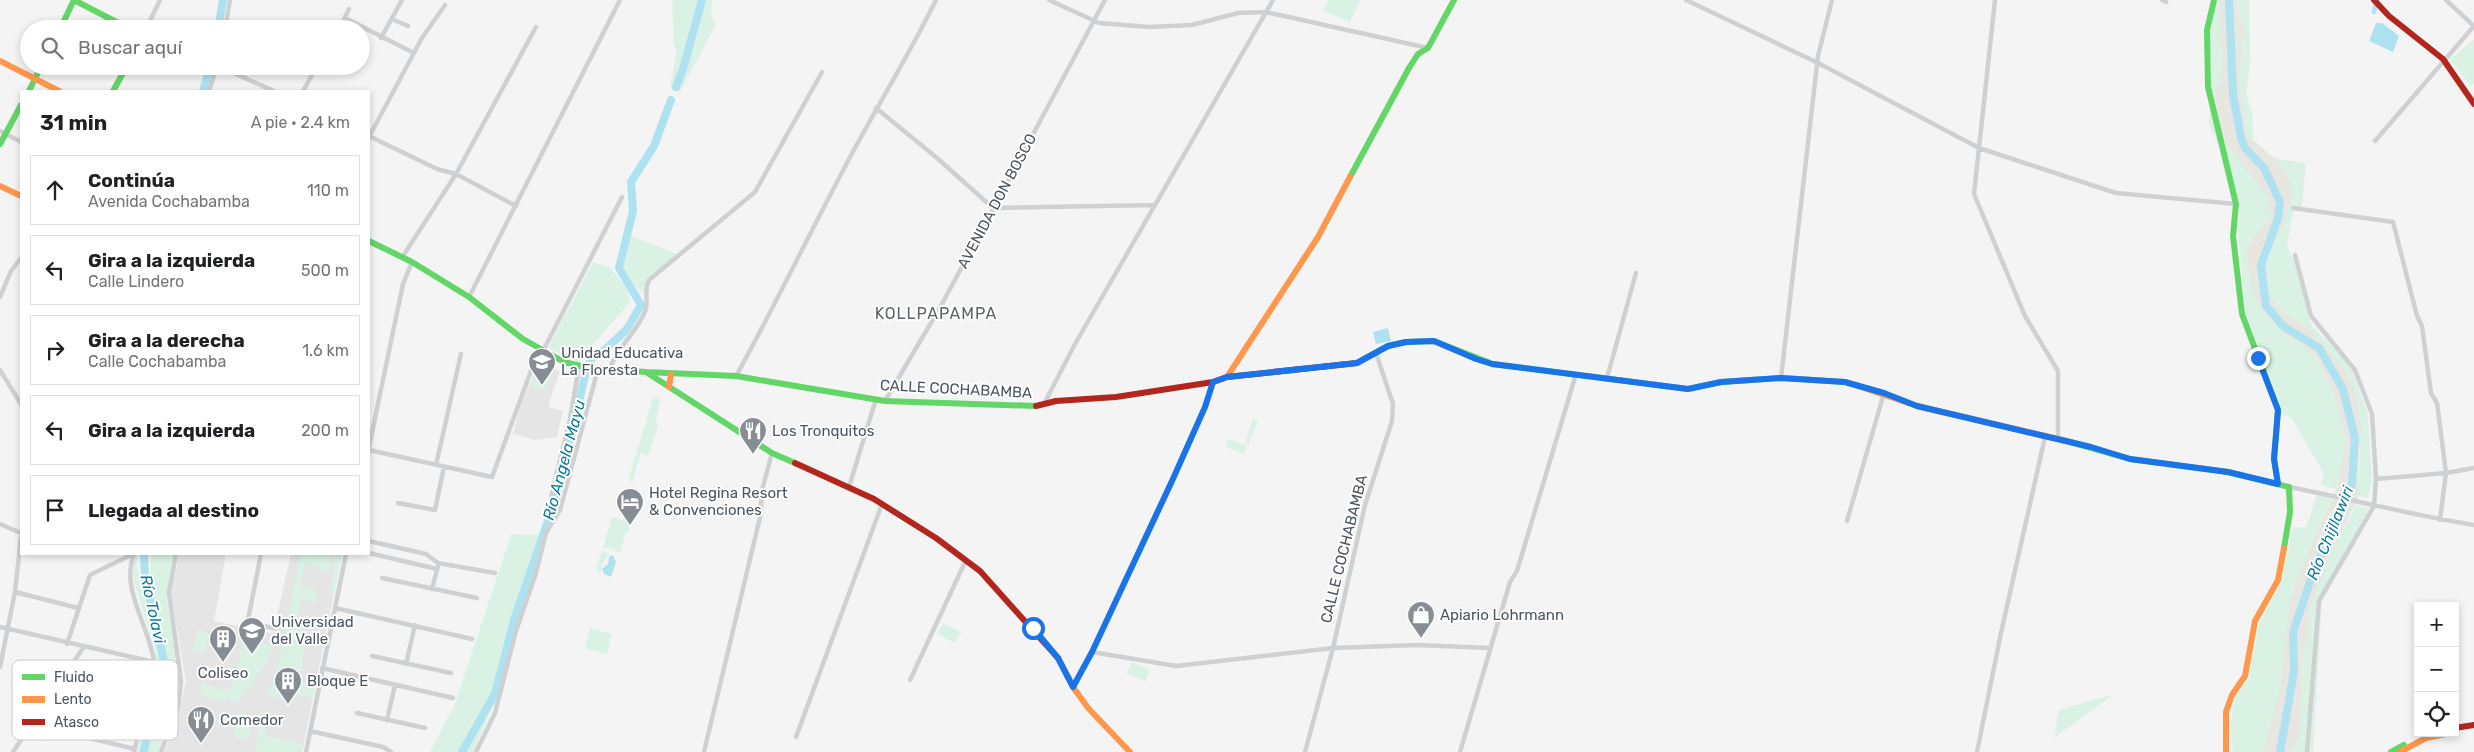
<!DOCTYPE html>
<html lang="es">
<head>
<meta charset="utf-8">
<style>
	:root { --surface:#fff; --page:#f6f6f6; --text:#202124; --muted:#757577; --line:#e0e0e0 }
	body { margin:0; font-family:Rubik,sans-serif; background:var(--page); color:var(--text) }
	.controls { position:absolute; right:15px; bottom:15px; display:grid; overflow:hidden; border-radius:0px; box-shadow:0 2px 8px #0003 }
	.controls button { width:45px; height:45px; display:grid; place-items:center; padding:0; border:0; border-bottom:1px solid var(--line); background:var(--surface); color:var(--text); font:25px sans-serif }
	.stop { position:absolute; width:15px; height:15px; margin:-11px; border:4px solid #1a73e8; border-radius:50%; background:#fff }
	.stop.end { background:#1a73e8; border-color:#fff; box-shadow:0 1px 5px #0008 }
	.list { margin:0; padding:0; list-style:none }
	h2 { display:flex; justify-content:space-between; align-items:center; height:65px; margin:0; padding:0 20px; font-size:21px }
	h2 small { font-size:16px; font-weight:400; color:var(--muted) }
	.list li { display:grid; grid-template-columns:32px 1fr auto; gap:15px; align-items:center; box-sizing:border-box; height:70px; margin:0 10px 10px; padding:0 10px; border:1px solid var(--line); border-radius:0px }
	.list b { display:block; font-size:19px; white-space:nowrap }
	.list p { margin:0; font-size:16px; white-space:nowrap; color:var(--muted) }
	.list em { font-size:16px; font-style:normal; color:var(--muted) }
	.icon { flex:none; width:28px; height:28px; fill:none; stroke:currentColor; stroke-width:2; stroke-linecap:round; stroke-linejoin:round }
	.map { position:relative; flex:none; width:2474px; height:752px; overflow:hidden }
	.search { position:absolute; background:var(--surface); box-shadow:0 2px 8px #0003; left:20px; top:20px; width:350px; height:55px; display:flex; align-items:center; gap:12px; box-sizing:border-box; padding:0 18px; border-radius:28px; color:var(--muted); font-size:19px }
	.panel { position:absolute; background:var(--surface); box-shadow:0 2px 8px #0003; left:20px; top:90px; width:350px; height:465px; border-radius:0px }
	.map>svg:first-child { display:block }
	.education { fill:#e6e5e6 }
	.green { fill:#d9f2e3 }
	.sand { fill:#e7e6e1 }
	.water { fill:#aee2f0 }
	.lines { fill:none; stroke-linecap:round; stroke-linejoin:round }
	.canal { stroke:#aee2f0; stroke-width:4.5 }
	.river { stroke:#aee2f0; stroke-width:8 }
	.street { stroke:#ced0d2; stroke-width:4.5 }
	.fast { stroke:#63d668; stroke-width:6 }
	.slow { stroke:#ff974d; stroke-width:6 }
	.jam { stroke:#b3261e; stroke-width:6 }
	.route { stroke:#1a73e8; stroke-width:6 }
	.labels { text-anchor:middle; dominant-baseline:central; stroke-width:4; stroke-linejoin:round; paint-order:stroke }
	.street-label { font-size:15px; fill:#4a5661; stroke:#fff }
	.poi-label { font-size:15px; fill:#4a5661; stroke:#fff; text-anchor:start }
	.neighbourhood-label { font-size:16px; letter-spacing:1px; fill:#5f6368; stroke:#fff }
	.water-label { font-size:16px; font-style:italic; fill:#0c7c9b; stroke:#fff }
	.key { fill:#fff; stroke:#c9ccd0; stroke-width:1 }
	.key-label { font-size:14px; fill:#4a5661 }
</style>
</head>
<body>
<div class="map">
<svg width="2474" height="752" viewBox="0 0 2474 752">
	<rect width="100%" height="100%" fill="#f4f4f4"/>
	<path class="education" d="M542,356l9,7 -1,5 10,3 -12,36 15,4 -6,26 -22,3 -22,-6 9,-32z
		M179,554h47l-12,67 59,12 18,-79h51l-40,198h-138l13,-33 9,-38 -15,-85z"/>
	<path class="green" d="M672,0h40l-1,16 5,8 -36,68 -10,-5 7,-38 -3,-3z
		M1328,0h33l-11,22 -27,-11z
		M2217,0h3l3,71 -9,26 42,84 12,17 3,19 -17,19 -1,59 11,17 28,28 9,4 15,14 17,34 13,48 -7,43 -3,6 -15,-4 3,-11 -33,-57 -9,-2 -37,-105 -7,-80 2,-23 -8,-31 -23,-52 3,-57 -3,-29z
		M2236,0h13l1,64 -4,31 6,15 1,30 -6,-1 -8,-58 4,-51z
		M2474,39v45l-3,2 -21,-26z
		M2274,158l32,5 -4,42 -9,7 -6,34 12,26 12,53 31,31 11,16 15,43 4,65 -4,18 -8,-2 -3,-15 4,-35 -55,-120 -23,-14 -14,-17 -4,-33 4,-8 21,-75z
		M631,236l46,18 -30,25 -3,16 -11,-11 -10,-14z
		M593,262l17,6 17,20 3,14 -52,60 -30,-14z
		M539,368l13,5 -8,19 -13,-5z
		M656,397l4,3 -4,22 2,4 -10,30 -7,-3 -9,30 -3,-5 23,-78z
		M1253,419l5,2 -9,23 -4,-1z
		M1228,439l19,7 -3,8 -19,-7z
		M626,487l3,8 -7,20 -3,-3z
		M2317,495l15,3 -42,100 -10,91 -15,63h-32l-3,-22 4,-31 15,-22 10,-52 22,-42 12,-56 13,1z
		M2356,505l13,3 -15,38 -32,52 -9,154h-21l7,-16 3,-71 6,-32 1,-20 21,-57z
		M612,517l18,5 -1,8 -5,6 -3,16h-4l-4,-4h-10z
		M539,534l-28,88 -16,63 -8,20 -28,47h-29l25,-48 56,-169z
		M602,550l7,4 -6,8 -3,12 -4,-6z
		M136,554h3l-3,9 9,32 1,20 15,46 -4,27 -6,11 -11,53h-3l19,-100 -22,-70 -1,-20z
		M151,554h23l-7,45 12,81 -6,38 -14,34h-11l3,-22 17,-44v-21l-18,-85z
		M301,554l28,1 2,17 -13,-2 1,-5 -14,-3 -5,24 17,4 -3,12 -13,-2 -4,17 14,3 -9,10 -1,5 6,1 -9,46 18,4 -3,12 -29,-6 -2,7 -10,-2 -4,-7 9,-18z
		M333,556l8,2 -7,37 -3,-1 3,-21z
		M943,623l18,9 -6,11 -18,-9z
		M590,628l22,6 -5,20 -22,-6z
		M198,630l11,3 -5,20 -11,-2z
		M244,640l28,6 -3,14 -33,44 -7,-7 -9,5 -21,-9 3,-9 24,6 6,-2z
		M1132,662l18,8 -5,11 -18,-8z
		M2114,694l-60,44 5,-28z
		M492,709l-19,43h-7z
		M262,712l7,2 -4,22 39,8 -2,8h-47z
		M241,713l12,3 1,3 -6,20 -12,-2 -2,-3 4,-19z"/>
	<path class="sand" d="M2220,0h16l7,30 -4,51 8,57 6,2 21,18 16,21 1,21 -7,23 -19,39 4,33 14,17 23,14 40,44 11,28 4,29 -4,54 3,13 -30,62 -21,57 -1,20 -6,32 -3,71 -7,16h-27l-1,-2 16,-61 10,-91 14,-36 35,-79 7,-43 -13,-48 -17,-34 -15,-14 -9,-4 -28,-28 -11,-17 -6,-43 7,-16 17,-19 -3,-19 -47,-61 -8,-15 1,-25 9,-26z"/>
	<path class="water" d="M2376,23h6l17,13 -6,16 -24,-11z
		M1388,328l3,13 -15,3 -3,-12z
		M613,555l3,7 -5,15 -7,-3 -2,-5 6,-5 1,-7z"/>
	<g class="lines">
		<path class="canal" d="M2374,12l2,-11"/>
		<path class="river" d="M2229,0l4,95 8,43 4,10 19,20 16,34 -2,16 -17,47 5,41 17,20 36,22 24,41 12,49 -3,45 -5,15 -34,75 -20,59 1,39 -14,81
			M218,29l5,-29
			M676,87l7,-18 19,-69
			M203,91l7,-25
			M144,554l1,24 20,87 -3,20 -14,43 -4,24
			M462,752l33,-58 19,-74 42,-123 29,-121 6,-17 15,-10 21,-20 14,-24 -22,-37 14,-57 -2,-29 23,-36 17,-46"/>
		<path class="street" d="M1049,0l50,23 50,4 43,-2 46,-12 28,-1 162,36
			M1686,0l132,63 161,85 137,45 120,11
			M1995,0l-21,194 51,122 33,55v69
			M2162,0l4,2
			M2446,0l28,26
			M345,18l69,35
			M392,19l16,7
			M146,29l14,-29
			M225,29l5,-29
			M339,29l10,-20
			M381,38l21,-38
			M218,66l56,25
			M209,91l8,-25
			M303,91l14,-25
			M876,108l61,50 56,50 162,-3
			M0,131l21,11
			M369,136l68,33 19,5 60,32
			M369,137l53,-99 23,-33
			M2375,141l99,-115
			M2293,208l100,14 24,94 5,10 9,67 6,10 9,70 -6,47
			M2295,255l16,61 44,54 17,44 4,65 -2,27 -55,95 -12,151
			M403,256l53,-82 80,-147
			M0,297l11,-26 10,-13
			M469,297l151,-297
			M543,351l79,-154
			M610,369c3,-16 32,-43 36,-61 2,-10 -2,-19 3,-28l106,-88 67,-120
			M0,370l21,34
			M736,376c39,-70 73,-142 111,-213 29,-55 62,-108 89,-163
			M1607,378l29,-105
			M1781,378l37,-322 14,-56
			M885,401l57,-97 163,-304
			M1044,404l31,-60 198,-344
			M369,447l34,-163 9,-22
			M369,450l123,27 47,-128
			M436,465l25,-111
			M2376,479l70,-6 28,-5
			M849,487l27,-88
			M2289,487c62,12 122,28 185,38
			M551,497l19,-78 9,-52
			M398,503l37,7 9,-43
			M1847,521l37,-128
			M0,524l21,9
			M369,541l57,13 12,9 57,10
			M369,553l68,16
			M134,554c-14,36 16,73 20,108 2,18 -16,69 -20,90
			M261,554l-13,66 2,3 23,5
			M382,578l95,20
			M432,589l6,-23
			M15,592l63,16
			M335,608l137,31
			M0,627l154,35
			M67,644l23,-69 43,-21
			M1092,652l84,14 157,-18 85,-3 71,3
			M372,656l79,17
			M406,664l9,-39
			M0,667l15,-75 6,-55
			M322,668l131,30
			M910,680l56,-120
			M1073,687l19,-35 80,-171 33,-74 8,-25
			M357,713l68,15
			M387,720l8,-35
			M310,731l73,16 8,5
			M68,733l67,16
			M796,737l86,-233
			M13,752l70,-104
			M161,752l17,-45 3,-26 -12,-88 7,-39
			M306,752l40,-198
			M476,752l19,-39 21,-82 20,-58 10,-40 14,-23 38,-141
			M704,752l57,-239v-19l11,-41
			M1305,752l28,-104 32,-143 27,-84 1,-17 -17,-51
			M1460,752l50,-170 7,-11 59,-197
			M1977,752l24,-119 44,-196"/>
		<path class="fast" d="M74,0l56,29
			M2214,0l-7,30 1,57 28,117 -3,32 9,78 36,96 -4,49 4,25
			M60,29l14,-29
			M29,91l12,-25
			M113,91l14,-25
			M0,144l21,-39
			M1350,177l59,-109 9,-14 10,-6 26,-48
			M369,241l43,21 57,35 54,42 41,23 25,6 57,4 126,81 23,10
			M1364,359l24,-13 18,-4 28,-1 59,23 195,25 33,-7 60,-4 64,4 13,4
			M646,372l90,4 149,25 151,5
			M2067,441l63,18 98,13 61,15 1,25 -6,36
			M2391,752l13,-7"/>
		<path class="slow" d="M0,61l59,30
			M0,186l21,10
			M1227,377l91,-140 32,-60
			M1858,386l59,20 150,35
			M669,387l2,-13
			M1058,658l17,32 14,19 41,43
			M2226,752v-40l6,-17 13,-19 10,-55 23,-41 6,-32
			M2400,752l26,-14 24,-5"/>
		<path class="jam" d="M2374,0l15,16 54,43 31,45
			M1036,406l20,-5 60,-4 97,-15 14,-5 130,-14 7,-4
			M795,463l79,36 62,39 44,33 78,87
			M2455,728l19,-3"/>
	</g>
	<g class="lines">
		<path class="route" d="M1033,628l25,30 15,29 19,-35 80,-171 33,-74 8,-25 14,-5 130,-14 31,-17 18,-4 28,-1 42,18 16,5 196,25 33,-7 60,-4 64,4 39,11 33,13 174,41 39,12 98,13 50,12 -4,-25 4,-49 -20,-52"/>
	</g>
	<defs>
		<symbol id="school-pin" viewBox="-11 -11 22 30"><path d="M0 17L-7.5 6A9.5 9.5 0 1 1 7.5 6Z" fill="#868d94" stroke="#fff"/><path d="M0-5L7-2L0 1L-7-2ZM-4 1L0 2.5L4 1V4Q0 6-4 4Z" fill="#fff"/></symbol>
		<symbol id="restaurant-pin" viewBox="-11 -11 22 30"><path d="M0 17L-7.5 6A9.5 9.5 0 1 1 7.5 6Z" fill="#868d94" stroke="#fff"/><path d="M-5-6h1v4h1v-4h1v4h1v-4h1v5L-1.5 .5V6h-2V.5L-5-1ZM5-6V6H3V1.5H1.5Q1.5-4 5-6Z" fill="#fff"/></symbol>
		<symbol id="hotel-pin" viewBox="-11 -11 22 30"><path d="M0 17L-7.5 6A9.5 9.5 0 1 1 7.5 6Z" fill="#868d94" stroke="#fff"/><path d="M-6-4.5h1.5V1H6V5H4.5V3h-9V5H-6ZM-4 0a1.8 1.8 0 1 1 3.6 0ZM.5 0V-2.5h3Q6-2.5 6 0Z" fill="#fff"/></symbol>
		<symbol id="shop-pin" viewBox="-11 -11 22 30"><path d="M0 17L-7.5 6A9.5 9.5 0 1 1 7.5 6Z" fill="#868d94" stroke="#fff"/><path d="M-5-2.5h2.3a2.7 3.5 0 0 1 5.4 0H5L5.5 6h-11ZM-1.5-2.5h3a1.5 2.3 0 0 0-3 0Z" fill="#fff"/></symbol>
		<symbol id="university-pin" viewBox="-11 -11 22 30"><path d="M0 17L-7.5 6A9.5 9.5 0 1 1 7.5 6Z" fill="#868d94" stroke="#fff"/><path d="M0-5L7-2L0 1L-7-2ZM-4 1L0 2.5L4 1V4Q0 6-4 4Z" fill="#fff"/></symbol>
		<symbol id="building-pin" viewBox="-11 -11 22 30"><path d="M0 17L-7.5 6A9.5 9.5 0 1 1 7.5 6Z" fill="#868d94" stroke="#fff"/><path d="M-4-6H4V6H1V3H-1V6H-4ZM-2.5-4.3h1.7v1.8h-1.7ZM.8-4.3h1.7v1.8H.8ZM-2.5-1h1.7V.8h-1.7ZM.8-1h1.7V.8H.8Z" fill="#fff"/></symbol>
	</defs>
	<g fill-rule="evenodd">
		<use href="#school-pin" x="526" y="346" width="32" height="43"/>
		<use href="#restaurant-pin" x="737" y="415" width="32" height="43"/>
		<use href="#hotel-pin" x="614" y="486" width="32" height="43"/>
		<use href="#shop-pin" x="1405" y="599" width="32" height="43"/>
		<use href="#university-pin" x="236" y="615" width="32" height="43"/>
		<use href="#building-pin" x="207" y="623" width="32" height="43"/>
		<use href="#building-pin" x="272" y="665" width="32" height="43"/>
		<use href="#restaurant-pin" x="185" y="704" width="32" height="43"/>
	</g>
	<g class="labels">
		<g class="street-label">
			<text transform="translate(997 201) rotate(-62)">AVENIDA DON BOSCO</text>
			<text transform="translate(956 389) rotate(3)">CALLE COCHABAMBA</text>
			<text transform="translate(1344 549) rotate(-76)">CALLE COCHABAMBA</text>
		</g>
		<g class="poi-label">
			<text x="561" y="353">Unidad Educativa<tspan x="561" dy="17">La Floresta</tspan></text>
			<text x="772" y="431">Los Tronquitos</text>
			<text x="649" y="493">Hotel Regina Resort<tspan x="649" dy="17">&amp; Convenciones</tspan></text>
			<text x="1440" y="615">Apiario Lohrmann</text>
			<text x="271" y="622">Universidad<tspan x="271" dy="17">del Valle</tspan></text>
			<text x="223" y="673" text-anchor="middle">Coliseo</text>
			<text x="307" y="681">Bloque E</text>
			<text x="220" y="720">Comedor</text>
		</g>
		<g class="neighbourhood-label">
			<text x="936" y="313">KOLLPAPAMPA</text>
		</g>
		<g class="water-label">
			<text transform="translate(564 460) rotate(-75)">Río Angela Mayu</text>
			<text transform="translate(2330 533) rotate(-68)">Río Chijllawiri</text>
			<text transform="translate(153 609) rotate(78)">Río Tolavi</text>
		</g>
	</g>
	<rect x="12" y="660" width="166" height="80" rx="8" class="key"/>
	<rect x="22" y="674" width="23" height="6" fill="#63d668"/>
	<rect x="22" y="696" width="23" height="7" fill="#ff974d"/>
	<rect x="22" y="719" width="23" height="6" fill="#b3261e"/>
	<g class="key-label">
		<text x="54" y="682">Fluido</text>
		<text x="54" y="704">Lento</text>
		<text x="54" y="727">Atasco</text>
	</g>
</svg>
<div class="controls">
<button>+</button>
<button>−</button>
<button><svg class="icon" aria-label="locate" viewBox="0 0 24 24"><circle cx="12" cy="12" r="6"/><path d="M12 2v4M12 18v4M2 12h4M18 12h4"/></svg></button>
</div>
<div class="stop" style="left:1033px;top:628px"></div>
<div class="stop end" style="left:2258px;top:358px"></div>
<div class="search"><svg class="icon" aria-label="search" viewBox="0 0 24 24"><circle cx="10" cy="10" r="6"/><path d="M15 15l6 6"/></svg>Buscar aquí</div>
<section class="panel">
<h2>31 min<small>A pie · 2.4 km</small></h2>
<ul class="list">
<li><svg class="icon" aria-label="ahead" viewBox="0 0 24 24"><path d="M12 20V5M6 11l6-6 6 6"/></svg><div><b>Continúa</b><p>Avenida Cochabamba</p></div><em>110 m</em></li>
<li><svg class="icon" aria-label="left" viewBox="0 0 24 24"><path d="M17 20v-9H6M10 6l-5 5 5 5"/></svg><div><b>Gira a la izquierda</b><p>Calle Lindero</p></div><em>500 m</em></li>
<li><svg class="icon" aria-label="right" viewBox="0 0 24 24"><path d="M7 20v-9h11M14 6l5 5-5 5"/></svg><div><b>Gira a la derecha</b><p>Calle Cochabamba</p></div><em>1.6 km</em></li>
<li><svg class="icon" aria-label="left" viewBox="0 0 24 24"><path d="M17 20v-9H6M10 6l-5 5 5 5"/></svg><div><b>Gira a la izquierda</b></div><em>200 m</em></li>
<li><svg class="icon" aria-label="arrive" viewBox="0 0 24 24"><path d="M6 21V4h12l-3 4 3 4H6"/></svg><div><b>Llegada al destino</b></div></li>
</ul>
</section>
</div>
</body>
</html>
